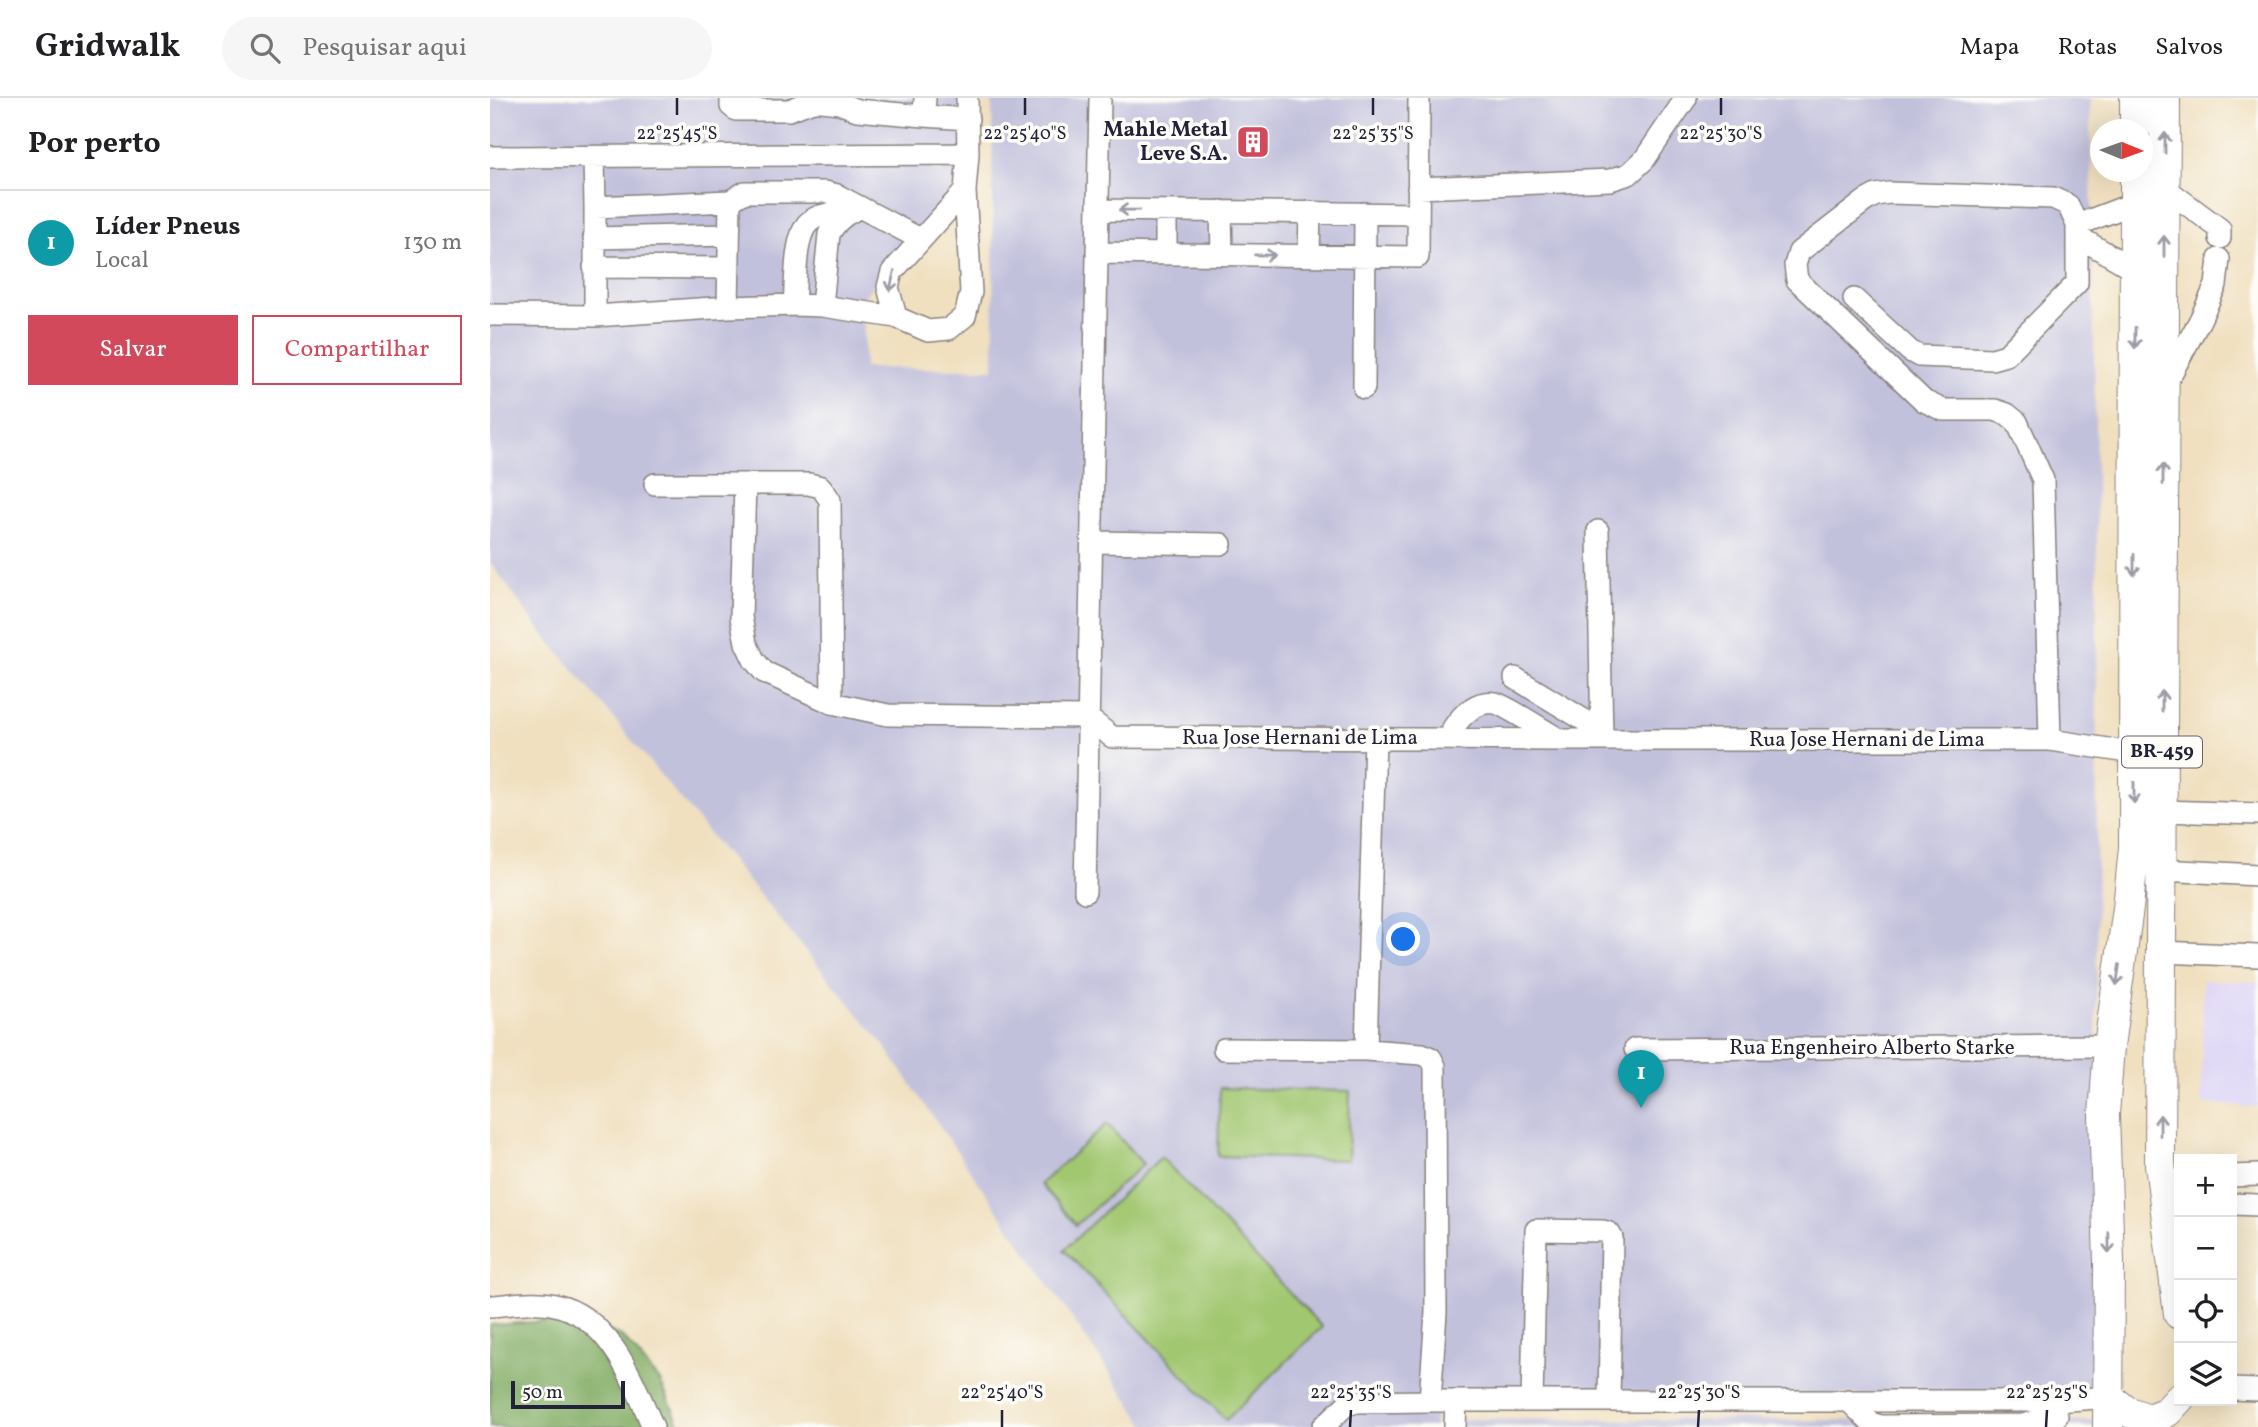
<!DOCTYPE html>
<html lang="pt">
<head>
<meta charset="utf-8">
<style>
	:root { --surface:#fff; --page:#f6f6f6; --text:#202124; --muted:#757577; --line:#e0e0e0; --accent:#d1495b }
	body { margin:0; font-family:Vollkorn,serif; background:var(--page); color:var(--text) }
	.controls { position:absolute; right:21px; bottom:21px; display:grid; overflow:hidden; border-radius:0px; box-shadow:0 7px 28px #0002 }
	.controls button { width:63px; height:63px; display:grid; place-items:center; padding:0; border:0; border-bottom:2px solid var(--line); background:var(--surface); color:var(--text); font:35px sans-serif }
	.compass { position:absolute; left:1600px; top:21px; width:63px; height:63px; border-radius:50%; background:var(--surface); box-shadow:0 7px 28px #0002; rotate:91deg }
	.scale { position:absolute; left:21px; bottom:18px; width:114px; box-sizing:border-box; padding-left:7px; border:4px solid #22223b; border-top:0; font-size:19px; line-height:24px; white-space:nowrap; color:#22223b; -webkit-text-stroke:5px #fdfcf7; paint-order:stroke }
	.you { position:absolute; left:914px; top:842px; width:24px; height:24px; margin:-18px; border:5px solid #fff; border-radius:50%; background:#1a73e8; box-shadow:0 0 0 10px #1a73e833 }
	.badge { display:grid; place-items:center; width:46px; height:46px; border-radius:50%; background:var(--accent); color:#fff; font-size:23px; font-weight:700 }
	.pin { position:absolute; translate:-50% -58px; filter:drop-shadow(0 2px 4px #0008) }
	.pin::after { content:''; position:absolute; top:37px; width:24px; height:21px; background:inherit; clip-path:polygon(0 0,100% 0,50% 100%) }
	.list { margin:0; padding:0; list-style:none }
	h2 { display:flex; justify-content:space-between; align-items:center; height:91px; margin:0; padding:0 28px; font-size:30px }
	h2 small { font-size:23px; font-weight:400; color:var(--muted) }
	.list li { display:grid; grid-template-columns:46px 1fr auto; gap:21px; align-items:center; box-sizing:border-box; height:105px; padding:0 28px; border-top:2px solid var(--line) }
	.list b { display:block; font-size:26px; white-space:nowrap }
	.list p { margin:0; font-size:23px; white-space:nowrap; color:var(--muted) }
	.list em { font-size:23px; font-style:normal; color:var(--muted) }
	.actions { display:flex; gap:14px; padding:21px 28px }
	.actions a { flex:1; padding:16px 0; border:2px solid var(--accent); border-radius:0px; text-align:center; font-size:24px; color:var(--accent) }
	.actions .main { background:var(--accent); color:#fff }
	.icon { flex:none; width:38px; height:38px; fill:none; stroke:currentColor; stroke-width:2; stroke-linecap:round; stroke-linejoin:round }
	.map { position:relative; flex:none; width:1768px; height:1329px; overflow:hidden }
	header { display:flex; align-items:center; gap:42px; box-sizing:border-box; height:98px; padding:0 35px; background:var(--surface); border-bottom:2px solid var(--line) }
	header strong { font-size:33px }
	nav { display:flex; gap:38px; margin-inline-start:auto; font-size:24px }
	.search { width:490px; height:63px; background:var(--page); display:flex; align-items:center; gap:18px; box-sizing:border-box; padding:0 24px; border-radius:38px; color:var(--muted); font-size:26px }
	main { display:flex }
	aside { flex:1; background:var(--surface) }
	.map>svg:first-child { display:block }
	.built { fill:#ddd5f6 }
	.industrial { fill:#c2c1dc }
	.green { fill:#a2c771; stroke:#627456; stroke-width:2 }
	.forest { fill:#81ac63; stroke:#52674f; stroke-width:2 }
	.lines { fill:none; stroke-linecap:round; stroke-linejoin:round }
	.minor-casing { stroke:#89817e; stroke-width:24 }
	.highway-casing { stroke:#89817e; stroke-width:32 }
	.minor { stroke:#fff; stroke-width:21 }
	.highway { stroke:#fff; stroke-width:30 }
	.oneway { stroke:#9c9ca7 }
	.ticks { fill:none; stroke:#22223b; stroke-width:2.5 }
	.labels { text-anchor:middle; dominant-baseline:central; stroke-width:7; stroke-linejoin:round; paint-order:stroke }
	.shield { fill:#fdfcf7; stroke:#646373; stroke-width:2 }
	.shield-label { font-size:19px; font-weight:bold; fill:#22223b }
	.poi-label { font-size:21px; font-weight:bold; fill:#22223b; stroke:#fdfcf7; text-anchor:end }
	.street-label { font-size:21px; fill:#22223b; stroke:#fdfcf7 }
	.ticks-label { font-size:18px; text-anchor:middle; fill:#22223b; stroke:#fdfcf7; stroke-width:7; stroke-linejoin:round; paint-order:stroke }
</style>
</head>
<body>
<header>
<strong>Gridwalk</strong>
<div class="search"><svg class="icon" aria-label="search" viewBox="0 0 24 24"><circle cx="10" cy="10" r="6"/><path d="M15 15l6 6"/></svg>Pesquisar aqui</div>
<nav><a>Mapa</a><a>Rotas</a><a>Salvos</a></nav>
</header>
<main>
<aside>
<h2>Por perto<small></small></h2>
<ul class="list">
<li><span class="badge" style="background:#0f9aa8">1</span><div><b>Líder Pneus</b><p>Local</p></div><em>130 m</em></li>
</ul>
<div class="actions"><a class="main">Salvar</a><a>Compartilhar</a></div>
</aside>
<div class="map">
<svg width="1768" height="1329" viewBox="0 0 1768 1329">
	<rect width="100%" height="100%" fill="#fdfcf7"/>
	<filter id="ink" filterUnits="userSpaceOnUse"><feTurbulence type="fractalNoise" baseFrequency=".0143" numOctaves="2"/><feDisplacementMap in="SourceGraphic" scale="14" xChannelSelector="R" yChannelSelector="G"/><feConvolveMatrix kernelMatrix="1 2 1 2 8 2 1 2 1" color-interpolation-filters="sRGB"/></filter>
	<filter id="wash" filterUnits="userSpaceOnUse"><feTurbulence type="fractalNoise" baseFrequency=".00686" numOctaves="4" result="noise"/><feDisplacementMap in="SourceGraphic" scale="28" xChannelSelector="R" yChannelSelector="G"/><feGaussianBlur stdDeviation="1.57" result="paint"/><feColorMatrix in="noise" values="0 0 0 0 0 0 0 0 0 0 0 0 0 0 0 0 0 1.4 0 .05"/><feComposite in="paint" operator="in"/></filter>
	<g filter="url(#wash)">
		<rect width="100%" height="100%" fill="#f0e0c0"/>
		<path class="built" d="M1713,882l55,2v125l-57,-3z"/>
		<path class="industrial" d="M0,0h475l3,56 -21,46 -68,74 -15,24v70l130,1 -2,-271h1098l7,437 -1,859h-660l-1,33h-288l-264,-383 -351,-424 -42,-58z
			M972,1321l634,2v6h-634z"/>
		<path class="green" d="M730,990l130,3 -2,69 -130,-4z
			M617,1026l36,40 -67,61 -36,-41z
			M671,1059l161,170 -96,93 -162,-170z"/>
		<path class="forest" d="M92,1221l41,18 37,44 21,46h-191v-102z"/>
	</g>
	<g filter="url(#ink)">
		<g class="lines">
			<defs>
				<path id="minor" d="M241,0v8l5,4h53l24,-9h9l17,2 18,7 67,6 1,-18
					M434,18l44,3
					M0,59l478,-3
					M104,59l1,50 135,-6
					M928,90l192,-8 19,-6 15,-14 42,-62
					M1675,90l55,41v9
					M475,93l-73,81 -4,15 8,30 32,14 21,-2 16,-13 6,-24 -6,-101 3,-37 -1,-56
					M105,109v109l133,-9
					M609,112l319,4
					M676,113v43
					M731,113l1,43
					M1587,127l58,-22
					M1587,138l58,34
					M104,140l135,-3
					M608,155l320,4 1,-159
					M819,157l1,-43
					M104,169l134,1
					M1364,201l56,52 9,5 73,3 14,-4 71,-72v-58l-9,-20 -15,-7 -164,-5 -13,2 -11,6 -66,51 -4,13 2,15 127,121 19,9h52l12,4 10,8 26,58 7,260
					M304,207c2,-21 0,-67 14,-82 10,-10 25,-10 37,-9
					M332,208l7,-72c6,-11 13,-18 24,-23
					M0,217l105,1
					M406,219l-74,-11 -28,-1 -66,2 2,-106 15,-9h80l12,3 83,44
					M1676,285l34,-63 16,-35 3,-26
					M874,290l1,-175
					M165,386h90l-4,133 5,26 8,17 10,12 68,31 56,12 199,2 25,20 449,3h489l84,13
					M255,386h64l12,3 9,13 2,203
					M1108,433l4,209
					M603,444l128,2
					M1025,580l87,53
					M965,641l-2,-11c9,-13 23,-28 42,-25 8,1 53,30 64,36
					M1672,713l96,3
					M1671,772l97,5
					M595,794l15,-794
					M1671,854l97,4
					M734,951l142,1 9,-312
					M1145,951l474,-3
					M1742,1078l26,-1
					M1742,1106l26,1
					M0,1208c20,-1 45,-6 65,-1 55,12 78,76 98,122
					M1742,1291l26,1
					M1358,1302l23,23 10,3 142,-1 34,-9
					M940,1303h627l52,-4
					M1042,1303l4,-171 67,1 6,2 3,5 -3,163
					M833,1329l23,-22 11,-3 73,-1 6,-89 -1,-246 -4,-8 -9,-4 -56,-4
					M965,1329l1,-26"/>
				<path id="highway" d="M1675,0l-5,1066 19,150
					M1645,32v-32
					M1619,1299l17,14 23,8 18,-7 12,-13
					M1618,1329l1,-166 -5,-146 5,-69 19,-138 6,-60 1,-676"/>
			</defs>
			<use href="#minor" class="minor-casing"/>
			<use href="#highway" class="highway-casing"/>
			<use href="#minor" class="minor"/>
			<use href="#highway" class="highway"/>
		</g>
		<defs><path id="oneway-shaft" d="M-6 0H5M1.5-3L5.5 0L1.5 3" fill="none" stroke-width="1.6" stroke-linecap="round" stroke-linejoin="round" transform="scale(1.75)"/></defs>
		<g class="oneway">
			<use href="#oneway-shaft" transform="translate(1675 45) rotate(-90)"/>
			<use href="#oneway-shaft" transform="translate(639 112) rotate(-179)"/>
			<use href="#oneway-shaft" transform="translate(1674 148) rotate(-90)"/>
			<use href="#oneway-shaft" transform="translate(775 157) rotate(1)"/>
			<use href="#oneway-shaft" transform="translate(402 183) rotate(103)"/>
			<use href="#oneway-shaft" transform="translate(1645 240) rotate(90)"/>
			<use href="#oneway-shaft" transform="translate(1673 376) rotate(-90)"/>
			<use href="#oneway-shaft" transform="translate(1644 467) rotate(90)"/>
			<use href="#oneway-shaft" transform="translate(1672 603) rotate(-90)"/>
			<use href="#oneway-shaft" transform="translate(1644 695) rotate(90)"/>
			<use href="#oneway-shaft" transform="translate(1628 877) rotate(98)"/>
			<use href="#oneway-shaft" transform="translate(1670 1027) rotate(-90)"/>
			<use href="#oneway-shaft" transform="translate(1619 1145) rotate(89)"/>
		</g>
	</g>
	<path class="ticks" d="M187,17v-17M535,17v-17M883,17v-17M1231,17v-17M512,1329v-17M860,1329l1,-17M1208,1329l1,-17M1556,1329l1,-17"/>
	<defs>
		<symbol id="building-square" viewBox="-11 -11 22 22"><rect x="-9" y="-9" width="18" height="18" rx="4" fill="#d1495b" stroke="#fdfcf7"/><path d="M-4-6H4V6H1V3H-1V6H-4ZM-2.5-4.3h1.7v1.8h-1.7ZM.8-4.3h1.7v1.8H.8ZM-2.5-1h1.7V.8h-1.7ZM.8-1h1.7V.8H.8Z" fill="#fff"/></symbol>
	</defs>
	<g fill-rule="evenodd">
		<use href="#building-square" x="744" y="25" width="38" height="38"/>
	</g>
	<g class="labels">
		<rect class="shield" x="1632" y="638.5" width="80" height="31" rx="5"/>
		<g class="shield-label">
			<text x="1672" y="654">BR-459</text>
		</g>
		<g class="poi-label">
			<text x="738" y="32">Mahle Metal<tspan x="738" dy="24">Leve S.A.</tspan></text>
		</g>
		<g class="street-label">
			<text x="810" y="640">Rua Jose Hernani de Lima</text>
			<text x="1377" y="642">Rua Jose Hernani de Lima</text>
			<text x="1382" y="950">Rua Engenheiro Alberto Starke</text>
		</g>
	</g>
	<g class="ticks-label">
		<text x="187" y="41">22°25'45"S</text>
		<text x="535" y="41">22°25'40"S</text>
		<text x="883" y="41">22°25'35"S</text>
		<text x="1231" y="41">22°25'30"S</text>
		<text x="512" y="1300">22°25'40"S</text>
		<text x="861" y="1300">22°25'35"S</text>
		<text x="1209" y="1300">22°25'30"S</text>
		<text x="1557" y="1300">22°25'25"S</text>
	</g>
</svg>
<div class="controls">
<button>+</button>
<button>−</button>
<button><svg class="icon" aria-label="locate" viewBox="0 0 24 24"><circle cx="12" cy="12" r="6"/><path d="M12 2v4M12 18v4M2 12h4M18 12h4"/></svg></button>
<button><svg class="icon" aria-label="layers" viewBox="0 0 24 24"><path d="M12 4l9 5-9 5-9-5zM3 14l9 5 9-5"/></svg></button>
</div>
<svg class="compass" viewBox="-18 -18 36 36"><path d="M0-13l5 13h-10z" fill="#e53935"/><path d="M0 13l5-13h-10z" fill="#757577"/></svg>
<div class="scale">50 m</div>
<div class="you"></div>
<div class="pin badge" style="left:1151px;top:1010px;background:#0f9aa8">1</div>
</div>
</main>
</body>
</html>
